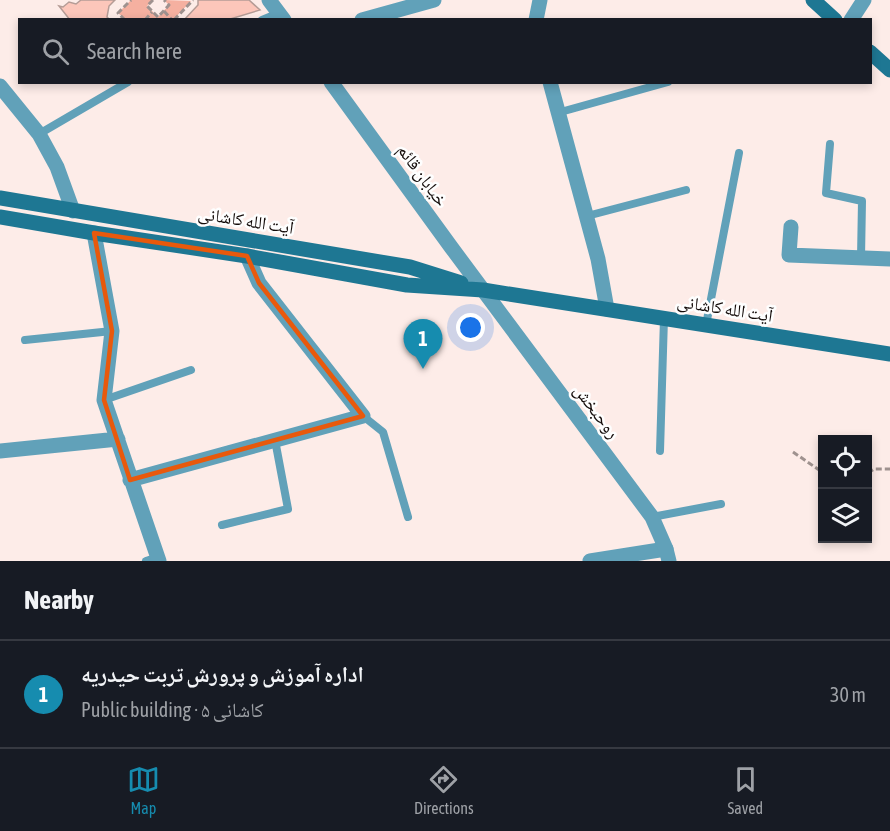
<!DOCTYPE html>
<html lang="en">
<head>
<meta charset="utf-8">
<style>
	:root { --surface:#171b24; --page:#20242c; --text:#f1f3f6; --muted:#9ea1a6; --line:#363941; --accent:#168caf }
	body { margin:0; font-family:"Asap Condensed","Noto Naskh Arabic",sans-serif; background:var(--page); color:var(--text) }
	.controls { position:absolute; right:18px; bottom:18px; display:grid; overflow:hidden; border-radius:0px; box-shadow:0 3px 9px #0003 }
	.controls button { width:54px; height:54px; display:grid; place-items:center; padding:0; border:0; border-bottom:2px solid var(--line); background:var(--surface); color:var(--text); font:30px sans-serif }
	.you { position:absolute; left:471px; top:328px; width:21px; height:21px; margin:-15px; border:4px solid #fff; border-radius:50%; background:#1a73e8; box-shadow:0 0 0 9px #1a73e833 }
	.badge { display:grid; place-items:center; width:39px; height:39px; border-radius:50%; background:var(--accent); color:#fff; font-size:20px; font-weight:700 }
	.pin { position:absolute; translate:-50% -50px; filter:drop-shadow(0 2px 3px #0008) }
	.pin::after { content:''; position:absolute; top:32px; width:21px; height:18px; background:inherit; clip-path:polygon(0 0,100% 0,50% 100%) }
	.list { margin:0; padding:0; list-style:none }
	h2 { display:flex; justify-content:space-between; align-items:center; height:78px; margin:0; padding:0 24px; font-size:26px }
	h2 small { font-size:20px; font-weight:400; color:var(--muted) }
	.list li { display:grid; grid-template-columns:39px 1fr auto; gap:18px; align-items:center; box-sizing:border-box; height:108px; padding:0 24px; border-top:2px solid var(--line) }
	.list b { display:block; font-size:22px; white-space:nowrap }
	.list p { margin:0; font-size:20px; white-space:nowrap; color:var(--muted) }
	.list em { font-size:20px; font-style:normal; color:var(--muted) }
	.icon { flex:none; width:33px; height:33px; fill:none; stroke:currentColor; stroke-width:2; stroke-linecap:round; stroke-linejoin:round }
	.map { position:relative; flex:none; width:890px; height:561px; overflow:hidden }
	.search { position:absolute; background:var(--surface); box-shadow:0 3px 9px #0003; left:18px; right:18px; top:18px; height:66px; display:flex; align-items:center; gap:15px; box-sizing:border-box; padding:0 21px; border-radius:0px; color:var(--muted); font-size:22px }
	.sheet { height:186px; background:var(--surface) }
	nav { display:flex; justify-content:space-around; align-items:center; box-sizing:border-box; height:84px; border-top:2px solid var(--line); background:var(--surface); font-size:16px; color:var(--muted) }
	nav a { display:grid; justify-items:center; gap:3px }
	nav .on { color:var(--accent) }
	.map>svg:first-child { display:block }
	.green { fill:#f5b0a0 }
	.building { fill:#fcc6ba; stroke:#b59c96; stroke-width:1.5 }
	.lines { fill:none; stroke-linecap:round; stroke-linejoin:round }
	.path { stroke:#9f928f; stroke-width:3; stroke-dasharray:6 3; stroke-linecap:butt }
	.service { stroke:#61a1b9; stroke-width:8 }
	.minor { stroke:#61a1b9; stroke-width:15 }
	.tertiary { stroke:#61a1b9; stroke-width:15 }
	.secondary { stroke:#1e7793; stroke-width:15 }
	.marked { fill:none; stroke:#e8590c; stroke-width:4.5; stroke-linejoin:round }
	.labels { text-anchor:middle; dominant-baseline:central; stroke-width:5; stroke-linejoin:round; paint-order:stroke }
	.street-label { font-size:18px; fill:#140c0a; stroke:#fefefe }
</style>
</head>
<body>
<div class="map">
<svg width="890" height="561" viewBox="0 0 890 561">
	<rect width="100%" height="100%" fill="#fdece8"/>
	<path class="green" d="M131,0h22l-6,6 11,11 11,-12 -5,-5 27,1 -17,18h-49l-7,-6z"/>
	<path class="building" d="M81,0h34l-6,6 -2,11 3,3h-40l-11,-14 4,1 6,-5 7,2z
		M198,0h51l11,10 -33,10h-43l14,-15z"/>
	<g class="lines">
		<path class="path" d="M153,0l-6,6 11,11 11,-12 -5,-5
			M164,11l8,9
			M125,20l-7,-7 13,-13
			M145,20l7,-8
			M174,20l19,-20
			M793,452l29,20
			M868,473l6,-4h16"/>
		<path class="service" d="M262,20l17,-7
			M557,113l111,-31
			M39,134l89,-52
			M830,144l-4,49 36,8 -1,57
			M587,216l99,-26
			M706,325l33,-172
			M25,340l87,-9
			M104,400l87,-30
			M363,416l20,16 25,85
			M660,451l4,-133
			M652,517l69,-13
			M222,525l66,-16 -13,-69
			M146,561l12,-4"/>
		<path class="minor" d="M362,20l72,-20
			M536,20l4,-20
			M851,20l13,-20
			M550,82l48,177 9,50
			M0,86l39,48 18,33 16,44
			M791,227l-2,28 101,4
			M94,233l18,98 -8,69 55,161
			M0,451l118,-12
			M130,480l233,-64 -104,-133 -12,-27
			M590,561l76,-12"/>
		<path class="tertiary" d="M269,0l15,20
			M331,82l120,165 201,270 14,32 3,12"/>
		<path class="secondary" d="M813,0l22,20
			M870,52l20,18
			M0,198l410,69 51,16
			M0,217l94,16 153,23 160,29 76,5 407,64"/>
	</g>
	<path class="marked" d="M94,233l153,23 12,27 104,133 -233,64 -26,-80 8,-69z"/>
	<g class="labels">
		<g class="street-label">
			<text transform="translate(423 175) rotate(54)">خیابان قائم</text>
			<text transform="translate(246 220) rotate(9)">آیت الله کاشانی</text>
			<text transform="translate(725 308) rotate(9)">آیت الله کاشانی</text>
			<text transform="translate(597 411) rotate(53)">روحبخش</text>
		</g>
	</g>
</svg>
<div class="controls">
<button><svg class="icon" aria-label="locate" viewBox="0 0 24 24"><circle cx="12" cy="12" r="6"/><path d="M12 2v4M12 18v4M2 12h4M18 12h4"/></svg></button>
<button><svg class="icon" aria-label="layers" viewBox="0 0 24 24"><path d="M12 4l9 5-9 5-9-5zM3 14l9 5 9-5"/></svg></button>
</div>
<div class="you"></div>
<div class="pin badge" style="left:423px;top:369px">1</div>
<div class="search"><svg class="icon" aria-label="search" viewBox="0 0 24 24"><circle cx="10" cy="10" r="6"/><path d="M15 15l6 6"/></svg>Search here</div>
</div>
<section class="sheet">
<h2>Nearby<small></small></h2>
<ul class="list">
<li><span class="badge">1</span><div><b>اداره آموزش و پرورش تربت حیدریه</b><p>Public building · کاشانی ۵</p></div><em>30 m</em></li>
</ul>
</section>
<nav>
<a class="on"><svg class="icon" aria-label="map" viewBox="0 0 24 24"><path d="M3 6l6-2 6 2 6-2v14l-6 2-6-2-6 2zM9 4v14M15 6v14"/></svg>Map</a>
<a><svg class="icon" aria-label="directions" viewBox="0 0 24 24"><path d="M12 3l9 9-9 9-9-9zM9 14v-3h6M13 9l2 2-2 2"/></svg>Directions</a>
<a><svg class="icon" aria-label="saved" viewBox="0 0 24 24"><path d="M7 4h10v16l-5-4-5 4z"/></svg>Saved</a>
</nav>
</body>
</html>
